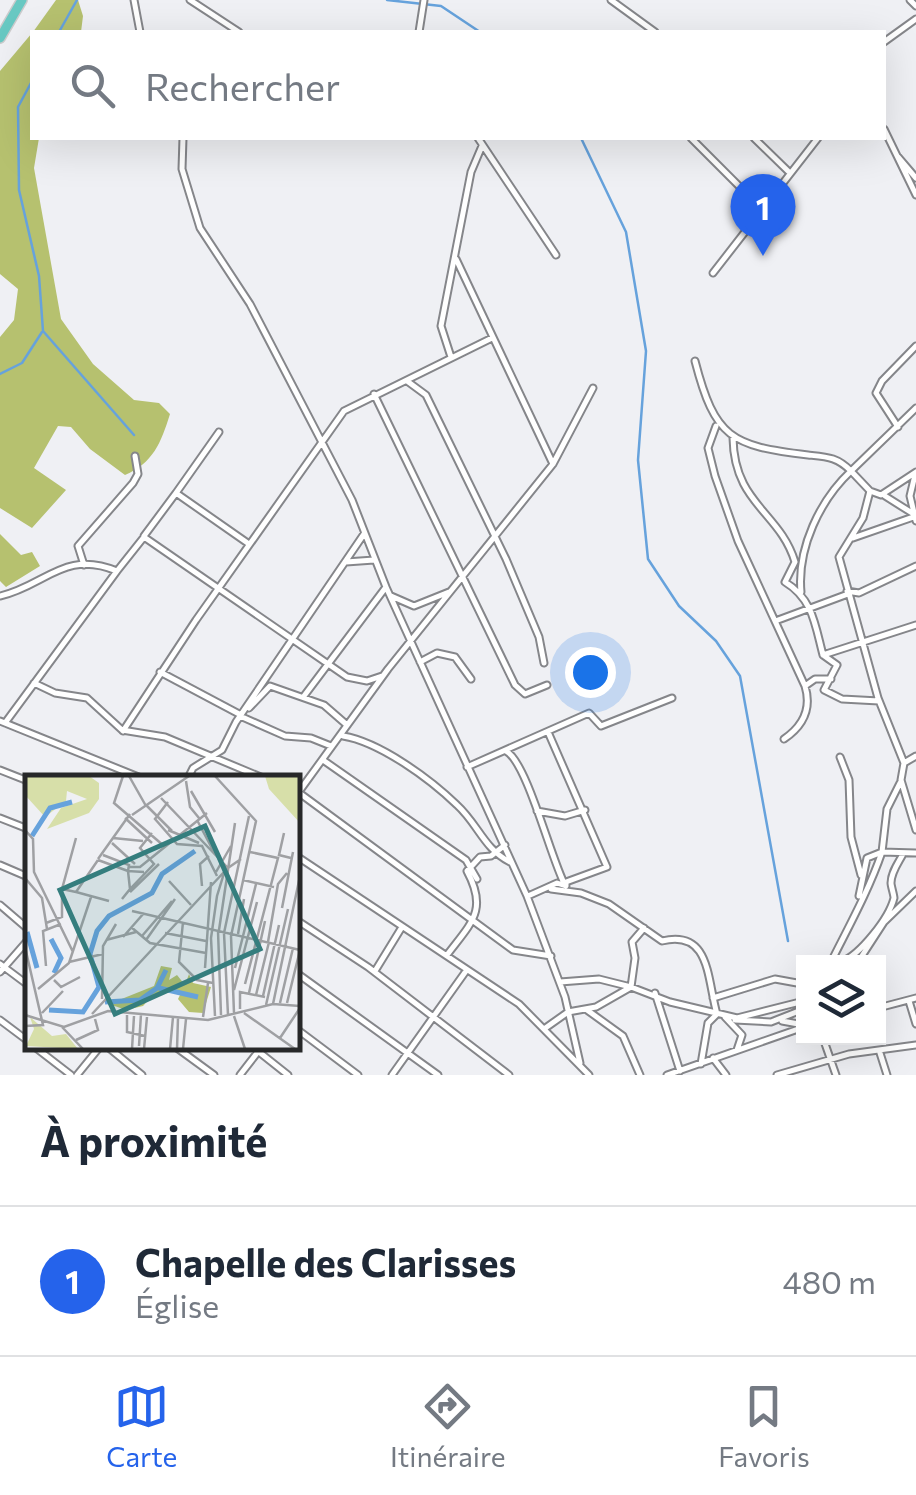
<!DOCTYPE html>
<html lang="fr">
<head>
<meta charset="utf-8">
<style>
	:root { --surface:#fff; --page:#f2f2f3; --text:#1f2937; --muted:#747a83; --line:#e0e1e3; --accent:#2563eb }
	body { margin:0; font-family:Commissioner,sans-serif; background:var(--page); color:var(--text) }
	.controls { position:absolute; right:30px; bottom:30px; display:grid; overflow:hidden; border-radius:0px; box-shadow:0 10px 40px #0002 }
	.controls button { width:90px; height:90px; display:grid; place-items:center; padding:0; border:0; border-bottom:2px solid var(--line); background:var(--surface); color:var(--text); font:50px sans-serif }
	.you { position:absolute; left:590px; top:672px; width:35px; height:35px; margin:-25px; border:8px solid #fff; border-radius:50%; background:#1a73e8; box-shadow:0 0 0 15px #1a73e833 }
	.badge { display:grid; place-items:center; width:65px; height:65px; border-radius:50%; background:var(--accent); color:#fff; font-size:32px; font-weight:700 }
	.pin { position:absolute; translate:-50% -82px; filter:drop-shadow(0 2px 5px #0008) }
	.pin::after { content:''; position:absolute; top:52px; width:35px; height:30px; background:inherit; clip-path:polygon(0 0,100% 0,50% 100%) }
	.list { margin:0; padding:0; list-style:none }
	h2 { display:flex; justify-content:space-between; align-items:center; height:130px; margin:0; padding:0 40px; font-size:42px }
	h2 small { font-size:32px; font-weight:400; color:var(--muted) }
	.list li { display:grid; grid-template-columns:65px 1fr auto; gap:30px; align-items:center; box-sizing:border-box; height:150px; padding:0 40px; border-top:2px solid var(--line) }
	.list b { display:block; font-size:38px; white-space:nowrap }
	.list p { margin:0; font-size:32px; white-space:nowrap; color:var(--muted) }
	.list em { font-size:32px; font-style:normal; color:var(--muted) }
	.icon { flex:none; width:55px; height:55px; fill:none; stroke:currentColor; stroke-width:2; stroke-linecap:round; stroke-linejoin:round }
	.map { position:relative; flex:none; width:916px; height:1075px; overflow:hidden }
	.search { position:absolute; background:var(--surface); box-shadow:0 10px 40px #0002; left:30px; right:30px; top:30px; height:110px; display:flex; align-items:center; gap:25px; box-sizing:border-box; padding:0 35px; border-radius:0px; color:var(--muted); font-size:38px }
	.sheet { height:280px; background:var(--surface) }
	nav { display:flex; justify-content:space-around; align-items:center; box-sizing:border-box; height:140px; border-top:2px solid var(--line); background:var(--surface); font-size:28px; color:var(--muted) }
	nav a { display:grid; justify-items:center; gap:5px }
	nav .on { color:var(--accent) }
	.map>svg:first-child { display:block }
	.forest { fill:#b6c16f }
	.lines { fill:none; stroke-linecap:round; stroke-linejoin:round }
	.stream { stroke:#66a2dc; stroke-width:2.5 }
	.minor-casing { stroke:#85868a; stroke-width:9 }
	.trunk-casing { stroke:#cbcbcc; stroke-width:12 }
	.minor { stroke:#fff; stroke-width:5 }
	.trunk { stroke:#68c8c2; stroke-width:9 }
	.inset-river { fill:none; stroke:#66a2dc; stroke-width:5 }
	.inset-road { fill:none; stroke:#9fa0a3; stroke-width:2.5 }
	.view { fill:#357e7e; fill-opacity:0.15; stroke:#357e7e; stroke-width:5 }
	.inset-edge { fill:none; stroke:#272829; stroke-width:5 }
</style>
</head>
<body>
<div class="map">
<svg width="916" height="1075" viewBox="0 0 916 1075">
	<rect width="100%" height="100%" fill="#eff0f4"/>
	<path class="forest" d="M56,0h22l5,16 -2,16h-48z
		M32,33v105h7l-5,30 27,151 32,45 41,36 25,3 11,11c-9,29 -17,49 -45,61l-35,-26 -19,-22 -13,-1 -24,42 32,22 -34,38 -32,-20v-171l14,-17 4,-31 -18,-15v-203z
		M0,534l21,21 11,-3 8,14 -34,21 -6,-6z"/>
	<g class="lines">
		<path class="stream" d="M387,0l54,6 39,26
			M59,32l18,-32
			M32,81l-14,26 1,83 20,86 4,55 91,104
			M581,138l45,94 20,119 -8,109 10,99 31,47 37,35 24,35 48,265
			M0,374l22,-11 20,-31"/>
		<defs>
			<path id="minor" d="M134,0l6,32
				M190,0l49,32
				M611,0l44,32
				M910,0l6,6
				M419,32l5,-32
				M884,42l32,-23
				M884,129l32,66
				M183,138l-1,31 18,59 50,76 102,196 34,87 141,309 38,101 15,66
				M478,138l78,117
				M691,138l70,70
				M754,138l36,35
				M898,157l18,21
				M456,259l97,205
				M713,273l105,-135
				M451,357l-10,-31 30,-154 11,-26
				M695,361c20,77 36,85 113,94 20,2 29,2 43,16 -31,29 -54,77 -50,121
				M407,381l19,14 80,164 33,78 5,26
				M374,394l141,291 10,9 22,-9
				M916,408l-65,63 19,20 11,4 35,-23
				M716,426l-8,22 7,28 23,65 67,145
				M898,427l-22,-34 6,-12 34,-35
				M733,438c1,66 47,74 62,124l-10,20c28,17 30,43 38,73l93,-30
				M915,475l-5,21 6,25
				M870,491l-7,27 -24,39 39,141 26,65 -3,17 15,50
				M176,493l43,-61
				M885,496l27,17
				M144,536l32,-43 73,51
				M853,538l63,-22
				M346,562l28,-2
				M84,565l-6,-19 55,-63 5,-9 -3,-18
				M847,591l12,2 57,-27
				M0,596c45,-10 64,-47 117,-25l27,-34 203,140 20,4 15,-5
				M391,596l23,10 35,-14
				M778,620l70,-26
				M823,655l14,10 -13,25 18,9 37,2
				M420,662l17,-9 18,4 16,22
				M160,672l81,43
				M34,683l21,10 32,5 35,32 43,7 98,41
				M304,696l82,-109
				M249,708l21,-22 54,19 23,20
				M240,716l45,20 26,2 20,8
				M0,721l141,57
				M5,723l112,-152
				M123,731l73,-111 148,-209 148,-73
				M343,736c37,6 87,43 114,69 21,19 27,44 53,57
				M784,739c19,-13 28,-30 21,-53l10,-7h16
				M506,751c21,11 45,108 59,134
				M840,757l9,23 2,57 10,38
				M323,760l143,100 11,19
				M904,763l12,-7
				M467,767l122,-54 12,13 71,-28
				M0,770l28,11
				M188,778l5,-10 29,-18 14,-28 128,-188
				M298,792l215,158 38,6
				M298,793l90,-124 165,-205 40,-76
				M537,811l28,5 20,-6
				M0,818l28,11
				M298,857l221,147 70,71
				M0,865l28,12
				M551,889l30,4 28,11 53,37c49,-12 45,39 55,73l-9,9 -7,41
				M528,896l29,-13 9,3v-4l41,-15 -59,-135
				M859,896l8,-38 15,-6 5,-43 13,-26
				M0,905l28,24
				M298,921l70,46 141,108
				M447,955c25,-33 41,-45 20,-84l13,-14 11,-1 14,-11
				M831,962c18,-36 38,-72 51,-110l34,1
				M841,962c19,-7 48,-44 53,-64 0,-3 -3,-12 -3,-15 0,-11 8,-21 12,-29
				M858,962l26,-40 32,-31
				M0,964l28,21
				M375,971l27,-44
				M0,972l28,-32
				M298,974l140,101
				M560,982l39,-3 32,8 4,-29 -3,-16 12,-14
				M655,993l25,78
				M713,998l62,-19 22,4 7,-4
				M909,1001l7,23
				M878,1008l38,-10
				M587,1010l36,26 17,39
				M725,1017l17,18 -5,15
				M0,1020l28,21
				M735,1020l36,2 33,-13
				M782,1021l22,4
				M544,1029l24,-17 28,-5 35,-20 39,15 67,16 67,-17
				M298,1030l60,45
				M823,1038l13,37
				M36,1048l35,27
				M109,1048l33,27
				M177,1048l37,27
				M254,1048l34,27
				M880,1053l7,22
				M713,1058l13,17
				M77,1075l22,-27
				M240,1075l21,-27
				M392,1075l74,-104
				M667,1075l137,-48
				M777,1075l72,-21 67,-9"/>
			<path id="trunk" d="M0,38l22,-38"/>
		</defs>
		<use href="#minor" class="minor-casing"/>
		<use href="#trunk" class="trunk-casing"/>
		<use href="#minor" class="minor"/>
		<use href="#trunk" class="trunk"/>
	</g>
	<g transform="translate(25 775)">
		<rect width="275" height="275" fill="#eff0f4"/>
		<path d="M0,1h64l10,7v16l-10,14 -42,16 14,-21 26,-9 -20,-8 -1,10 -21,16 -20,-22zM240,1h35v47l-31,-34zM5,242l22,19 14,-2 12,15 -52,-3 8,-17z" fill="#d7dfa9"/>
		<path d="M136,191l11,2 -3,12 8,-5 8,10 4,-11 4,9 18,4 -8,26 -14,-1 -11,-13 4,-8 -28,3 -11,12 -17,4 -17,-6 45,-18z" fill="#b6c16f"/>
		<path class="inset-river" d="M7,61l18,-28 22,-6M2,157l10,36M26,164l10,19 -7,15M134,213l39,9M80,227l35,-2 17,-12 9,-18M24,235l34,2 16,-25 -9,-33 7,-23 12,-15 43,-23 10,-19 33,-23"/>
		<path class="inset-road" d="M98,1l-9,27 50,43M104,1l17,30M190,1l41,45 -25,115 3,77M161,6l4,26 9,11M166,16l24,41M136,23l66,69M143,27l-13,17 22,25 25,2 15,30M122,31l25,25M107,40l57,-39M100,43l27,25M172,45l18,34M0,55l8,9 1,33 39,80M143,55l31,13M259,58l-5,22 12,3M88,63l30,3M87,68l23,21M73,84l32,-45M73,85l-22,32 33,9M73,85l30,11 1,-6 -26,-10M104,92h11l67,-54M191,97l15,-26M0,103l17,20 5,31M218,105l31,7M144,106l22,24M177,111l-2,-22 9,-8M105,114l24,-25 -14,-16 12,-15M51,117l-14,-3 14,-51M105,117l29,-28M97,124l8,-10 -2,-18 16,1M257,133l11,-56M107,136l168,39M158,147l-4,40 18,18 16,3M21,148l16,-6v-28M106,152l19,16 56,10M194,155l16,-107M193,156l3,84M140,158l41,8M213,159l6,-35M117,161l30,-35M98,162l21,-24M81,165l30,-8M121,165l29,-41M243,167l10,-58 9,-11M0,172l18,78 -18,1M44,187l34,-8M21,191l-3,-35 18,-7M180,193l6,-86M210,193l21,-84M29,205l7,7 19,-10M220,209l33,-126 -28,-6M13,214l31,-26 22,-66M209,215l23,-88M224,218l16,-72M231,220l13,-53M238,221l16,-71M77,224l1,-53 13,-22M255,228l13,-55M262,228l13,-53M248,229l27,-128M241,230l22,-96M215,234v-17l25,5M17,238l21,-22M219,238l51,36M67,239l132,-142M0,240l39,12 44,-16 100,9 65,-16 27,2M102,240v17l18,4M203,240l-4,-82 25,-117M190,241l-4,-78 6,-42 8,-26 16,-11M209,241l11,33M178,242l5,-34M37,252l21,22M255,263l20,-30M51,265l22,-10 -3,-11M114,271l2,-32M107,274l2,-33M119,274l3,-32M145,274l3,-32M152,274l1,-31M158,274l3,-30"/>
		<path class="view" d="M180,51l55,123 -145,65 -55,-124z"/>
		<rect width="275" height="275" class="inset-edge"/>
	</g>
</svg>
<div class="controls">
<button><svg class="icon" aria-label="layers" viewBox="0 0 24 24"><path d="M12 4l9 5-9 5-9-5zM3 14l9 5 9-5"/></svg></button>
</div>
<div class="you"></div>
<div class="pin badge" style="left:763px;top:256px">1</div>
<div class="search"><svg class="icon" aria-label="search" viewBox="0 0 24 24"><circle cx="10" cy="10" r="6"/><path d="M15 15l6 6"/></svg>Rechercher</div>
</div>
<section class="sheet">
<h2>À proximité<small></small></h2>
<ul class="list">
<li><span class="badge">1</span><div><b>Chapelle des Clarisses</b><p>Église</p></div><em>480 m</em></li>
</ul>
</section>
<nav>
<a class="on"><svg class="icon" aria-label="map" viewBox="0 0 24 24"><path d="M3 6l6-2 6 2 6-2v14l-6 2-6-2-6 2zM9 4v14M15 6v14"/></svg>Carte</a>
<a><svg class="icon" aria-label="directions" viewBox="0 0 24 24"><path d="M12 3l9 9-9 9-9-9zM9 14v-3h6M13 9l2 2-2 2"/></svg>Itinéraire</a>
<a><svg class="icon" aria-label="saved" viewBox="0 0 24 24"><path d="M7 4h10v16l-5-4-5 4z"/></svg>Favoris</a>
</nav>
</body>
</html>
